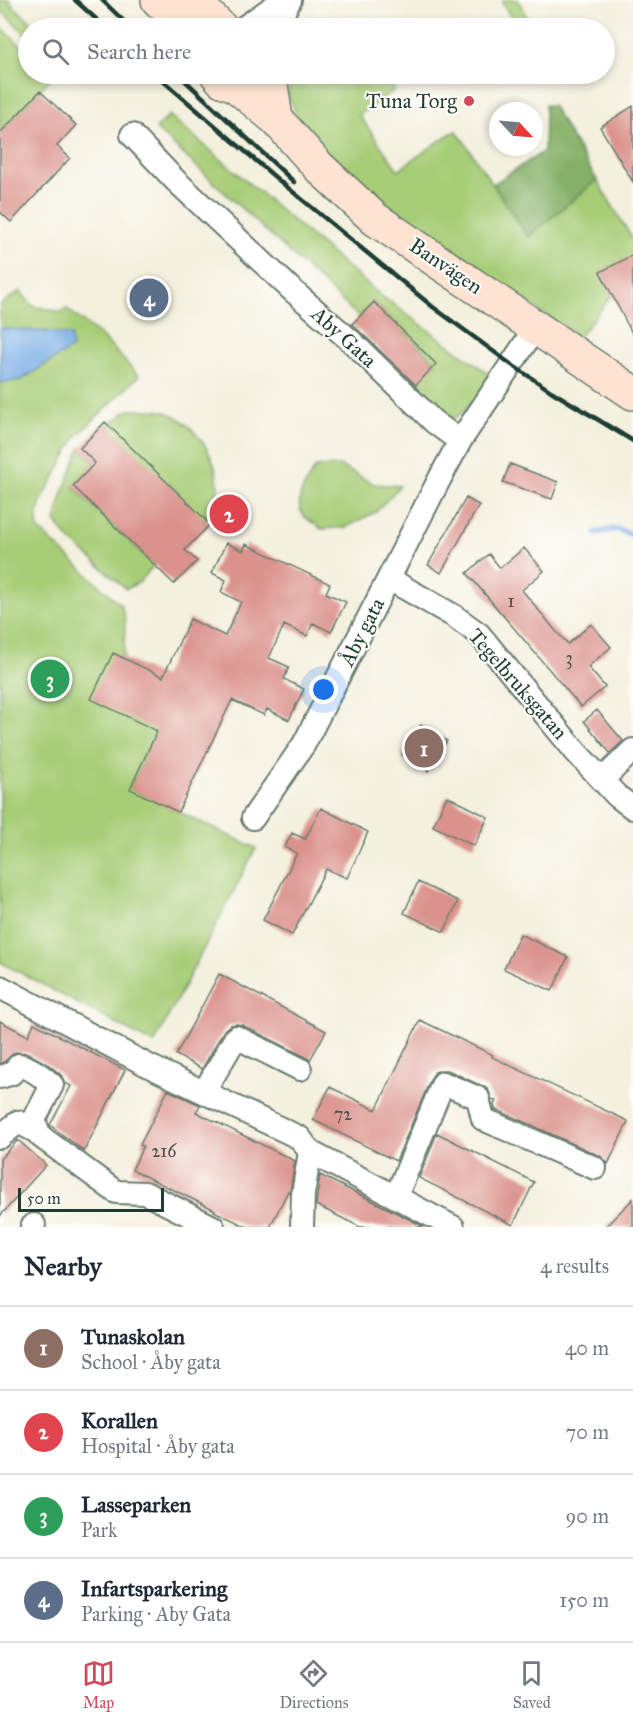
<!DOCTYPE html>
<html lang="en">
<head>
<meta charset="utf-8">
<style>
	:root { --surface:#fff; --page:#f6f6f7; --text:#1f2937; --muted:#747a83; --line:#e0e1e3; --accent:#d1495b }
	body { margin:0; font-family:"IM FELL Great Primer",serif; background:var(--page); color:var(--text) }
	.compass { position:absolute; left:489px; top:102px; width:54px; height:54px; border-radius:50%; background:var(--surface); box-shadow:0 3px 9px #0003; rotate:116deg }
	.scale { position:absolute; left:18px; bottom:15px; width:146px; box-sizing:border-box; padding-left:6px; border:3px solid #1f3d34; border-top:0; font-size:16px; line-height:21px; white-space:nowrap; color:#1f3d34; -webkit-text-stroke:4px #fdfcf7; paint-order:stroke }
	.you { position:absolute; left:324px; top:690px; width:21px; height:21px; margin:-15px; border:4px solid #fff; border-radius:50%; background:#1a73e8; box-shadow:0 0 0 9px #1a73e833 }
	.badge { display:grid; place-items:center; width:39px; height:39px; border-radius:50%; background:var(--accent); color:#fff; font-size:20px; font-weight:700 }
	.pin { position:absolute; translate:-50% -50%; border:3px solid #fff; box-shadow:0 2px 6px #0006 }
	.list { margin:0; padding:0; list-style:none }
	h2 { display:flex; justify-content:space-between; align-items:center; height:78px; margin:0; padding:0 24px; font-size:26px }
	h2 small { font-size:20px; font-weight:400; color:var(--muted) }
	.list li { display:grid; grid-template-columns:39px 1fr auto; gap:18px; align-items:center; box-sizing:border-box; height:84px; padding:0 24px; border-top:2px solid var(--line) }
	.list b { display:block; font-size:22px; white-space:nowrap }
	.list p { margin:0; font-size:20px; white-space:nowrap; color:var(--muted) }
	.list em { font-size:20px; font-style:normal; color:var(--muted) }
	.icon { flex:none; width:33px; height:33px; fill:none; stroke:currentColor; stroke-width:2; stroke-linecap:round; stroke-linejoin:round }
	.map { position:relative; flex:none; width:633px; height:1227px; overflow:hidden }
	.search { position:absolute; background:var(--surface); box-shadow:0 3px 9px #0003; left:18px; right:18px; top:18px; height:66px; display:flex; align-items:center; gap:15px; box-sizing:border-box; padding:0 21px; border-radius:33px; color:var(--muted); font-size:22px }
	.sheet { height:414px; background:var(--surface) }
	nav { display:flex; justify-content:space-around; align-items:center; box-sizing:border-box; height:84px; border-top:2px solid var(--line); background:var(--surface); font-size:16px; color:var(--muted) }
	nav a { display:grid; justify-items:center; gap:3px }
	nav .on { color:var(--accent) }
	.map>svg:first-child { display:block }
	.green { fill:#a7cd77; stroke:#638556; stroke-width:1.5 }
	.forest { fill:#85b068; stroke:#52764e; stroke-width:1.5 }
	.water { fill:#79aee7; stroke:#4c768e; stroke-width:1.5 }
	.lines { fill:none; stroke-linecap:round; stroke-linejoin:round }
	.stream { stroke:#79aee7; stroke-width:6 }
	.building { fill:#db928c }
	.street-casing { stroke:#6a7c70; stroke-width:26 }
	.secondary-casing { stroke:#6a7c70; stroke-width:36 }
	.street { stroke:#fff; stroke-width:22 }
	.secondary { stroke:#fee3d2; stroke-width:33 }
	.rail { stroke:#1f3d34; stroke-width:4.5 }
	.poi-dot { fill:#d1495b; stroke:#fdfcf7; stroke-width:2 }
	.labels { text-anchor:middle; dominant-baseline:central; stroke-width:4.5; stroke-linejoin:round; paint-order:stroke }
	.number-label { font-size:18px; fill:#4e524a }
	.poi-label { font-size:21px; fill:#1f3d34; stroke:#fdfcf7; text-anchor:end }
	.street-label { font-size:21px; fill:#1f3d34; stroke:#fdfcf7 }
</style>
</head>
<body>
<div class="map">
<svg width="633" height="1227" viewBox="0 0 633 1227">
	<rect width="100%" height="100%" fill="#fdfcf7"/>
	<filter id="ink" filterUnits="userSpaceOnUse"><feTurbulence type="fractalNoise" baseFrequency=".0167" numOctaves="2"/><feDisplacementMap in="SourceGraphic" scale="12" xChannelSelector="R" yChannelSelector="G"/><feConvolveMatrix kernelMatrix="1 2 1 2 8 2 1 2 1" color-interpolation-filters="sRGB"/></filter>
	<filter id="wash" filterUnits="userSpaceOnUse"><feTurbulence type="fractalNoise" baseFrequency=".008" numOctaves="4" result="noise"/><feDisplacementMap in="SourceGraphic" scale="24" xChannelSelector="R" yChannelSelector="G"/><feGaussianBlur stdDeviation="1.35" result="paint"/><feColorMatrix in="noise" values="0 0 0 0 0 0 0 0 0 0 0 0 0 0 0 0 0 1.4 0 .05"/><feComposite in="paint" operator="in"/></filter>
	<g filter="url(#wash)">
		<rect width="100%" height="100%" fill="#f4f0de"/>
		<path class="green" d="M0,0h10l-1,2 29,26h-10v8l-28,-26z
			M504,0h14l15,28h-16l-15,-26z
			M0,26l28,26v22h25l1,1 -54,58z
			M290,74h86l19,16 -36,25 39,55 50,-35 9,-4 71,106 69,-57 36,60v15l-21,40 -33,42 -189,-125 -85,-79 -17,-38z
			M169,115l210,179 113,82c-10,17 -22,30 -37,42l-13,-3 -30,-26 24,-26 -62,-61 -15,15 -203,-188z
			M20,291l13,15 29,6 4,-4 38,31 35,37 -63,61 -36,67 -3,16 1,9 83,76 4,12 -1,42 -11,-6 44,78 -27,58 126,59 -102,196 -154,-82v-579l21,-3 30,-48 -51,-4v-23z
			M129,410c10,0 29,-1 38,2 39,16 72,79 34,112l-99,-96z
			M80,448l15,15 -22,24 81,78 -14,17 -14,7 -60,-53 -11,-15 6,-23z
			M340,466l34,18 26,2 -24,26 -29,15 -26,2c-5,-4 -11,-8 -16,-12 -14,-15 2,-36 11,-50z"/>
		<path class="forest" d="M545,105h7l45,75 -69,57 -35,-53 51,-33z"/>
		<path class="water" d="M0,328l51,4 20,4 1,12 -51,32 -21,3z"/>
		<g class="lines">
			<path class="stream" d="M596,533l20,-4 17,6"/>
		</g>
		<g id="blocks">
			<path class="building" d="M40,91l36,34 -19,21 13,12 -59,64 -11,-10v-79z
				M633,106v76l-33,-55z
				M633,255v80l-33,-63z
				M374,302l62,62 -20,21 -64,-61z
				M105,422l105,102 -25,26 12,11 -23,23 -101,-98 22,-23 -15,-15z
				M510,464l48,18 -6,17 -49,-17z
				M466,498l13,7 -38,68 -13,-8z
				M226,543l17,8 3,-7 84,40 -4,9 20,9 -15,30 -18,-9 -6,13 -23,-11 -15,33 20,9 -5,12 20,10 -15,31 -22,-11 -3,6 -32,-15 -54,112 -48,-23 27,-58 -66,-32 22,-46 50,24 27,-58 35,17 16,-34 -20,-10 5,-12 -14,-7z
				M524,548l20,23 -22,19 33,40 13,14 23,-20 20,23 -23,20 17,20 -24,20 -114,-134 22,-19 11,14z
				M597,710l26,31 -13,12 -26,-32z
				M421,725l26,16 -19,30 -26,-16z
				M447,796l41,21 -14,29 -41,-20z
				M321,808l47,24 -21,46 -21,-9 -34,66 -29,-15 34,-67 -12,-6 7,-14 13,6z
				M418,882l40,19 -14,31 -40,-19z
				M520,934l48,23 -16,34 -48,-22z
				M219,974l107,57 -16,29 -4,-3 -64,-32 -6,-1 -6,1 -6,5 -22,39 -26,-14z
				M420,1020l73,35 -1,2 136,64 -20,43 -3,-4 -5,-4 -105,-47 -1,-4 2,-4 -4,-1 -4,-11 -40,-19h-6l-7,2 -4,6 -35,83 -83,-41 17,-33 46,23z
				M0,1021l28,15 6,-13 91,47 -41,81 -34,-26 21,-39 -6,-3 -4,-8 -12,-10 -21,-12 -13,-1 -11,10 -4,1z
				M168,1090l32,15 -4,7 99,49 -5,31 -2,-1 -18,36h-23l-33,-16 1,-1 -83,-40 11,-24 -3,-1z
				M437,1133l97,49 -21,43 -94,-47z
				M18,1140l28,25 -46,51v-57z
				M320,1175l91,45 13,7h-64l-44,-22z
				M633,1199v28h-28z"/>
		</g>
	</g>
	<g filter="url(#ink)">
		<use href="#blocks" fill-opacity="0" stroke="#6a7c70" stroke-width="1.5"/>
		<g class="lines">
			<defs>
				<path id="street" d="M243,28l40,-28
					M275,28l15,-28
					M132,135l43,45 118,111 59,51 82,80 26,19 76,-114
					M389,579l65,37 25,18 97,118 41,44 16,12
					M602,780l31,-30
					M253,818l51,-74 135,-264 21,-39
					M0,987l149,79 151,72 10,14 143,75
					M0,1077l11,-3 8,-9c13,3 23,11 33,20l-18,35 6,16 76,56 29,1 68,34
					M204,1092l32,-55 64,32
					M0,1137l18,-15 21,11
					M396,1197l47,-114 35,15 5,21 112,49
					M32,1227l2,-2
					M302,1227l1,-33 7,-42"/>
				<path id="secondary" d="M158,0l30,28
					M193,0l28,28
					M217,74l5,6 13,5 41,34 43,48 56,52 258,174
					M268,74l3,10 5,35"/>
			</defs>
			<use href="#street" class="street-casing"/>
			<use href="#secondary" class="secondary-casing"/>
			<use href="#street" class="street"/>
			<use href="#secondary" class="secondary"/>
			<path class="rail" d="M75,0l31,28
				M102,0l29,28
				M155,74l121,104 157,129 79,58 39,26 82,50
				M178,74l116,108"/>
		</g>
	</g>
	<circle class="poi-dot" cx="469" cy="101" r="6"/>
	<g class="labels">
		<g class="number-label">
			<text x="511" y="601">1</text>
			<text x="569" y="658">3</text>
			<text x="343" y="1114">72</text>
			<text x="164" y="1151">216</text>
		</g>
		<g class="poi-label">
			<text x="457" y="101">Tuna Torg</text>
		</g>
		<g class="street-label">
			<text transform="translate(446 266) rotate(34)">Banvägen</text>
			<text transform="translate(344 337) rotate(42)">Aby Gata</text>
			<text transform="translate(362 632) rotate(-63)">Åby gata</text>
			<text transform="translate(518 684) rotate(49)">Tegelbruksgatan</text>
		</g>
	</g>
</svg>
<svg class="compass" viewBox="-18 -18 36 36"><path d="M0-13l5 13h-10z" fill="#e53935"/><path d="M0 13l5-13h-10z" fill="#747a83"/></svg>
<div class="scale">50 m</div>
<div class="you"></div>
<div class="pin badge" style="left:424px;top:748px;background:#8d6e63">1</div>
<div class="pin badge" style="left:229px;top:514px;background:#e0444e">2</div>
<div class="pin badge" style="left:50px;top:679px;background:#2e9e5b">3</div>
<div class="pin badge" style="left:149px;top:298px;background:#5c6f8a">4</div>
<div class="search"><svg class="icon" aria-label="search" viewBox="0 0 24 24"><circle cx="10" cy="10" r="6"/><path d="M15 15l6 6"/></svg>Search here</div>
</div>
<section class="sheet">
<h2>Nearby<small>4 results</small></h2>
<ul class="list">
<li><span class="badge" style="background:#8d6e63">1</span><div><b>Tunaskolan</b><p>School · Åby gata</p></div><em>40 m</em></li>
<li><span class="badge" style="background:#e0444e">2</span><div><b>Korallen</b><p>Hospital · Åby gata</p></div><em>70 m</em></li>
<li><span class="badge" style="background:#2e9e5b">3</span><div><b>Lasseparken</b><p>Park</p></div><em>90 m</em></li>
<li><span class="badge" style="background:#5c6f8a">4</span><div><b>Infartsparkering</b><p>Parking · Aby Gata</p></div><em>150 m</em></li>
</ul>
</section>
<nav>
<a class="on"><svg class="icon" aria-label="map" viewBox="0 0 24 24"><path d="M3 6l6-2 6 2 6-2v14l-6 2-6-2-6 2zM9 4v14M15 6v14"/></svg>Map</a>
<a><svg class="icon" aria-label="directions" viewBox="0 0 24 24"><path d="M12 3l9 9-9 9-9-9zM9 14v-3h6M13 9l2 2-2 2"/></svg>Directions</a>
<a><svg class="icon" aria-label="saved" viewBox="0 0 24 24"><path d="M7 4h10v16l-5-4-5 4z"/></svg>Saved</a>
</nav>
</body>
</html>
